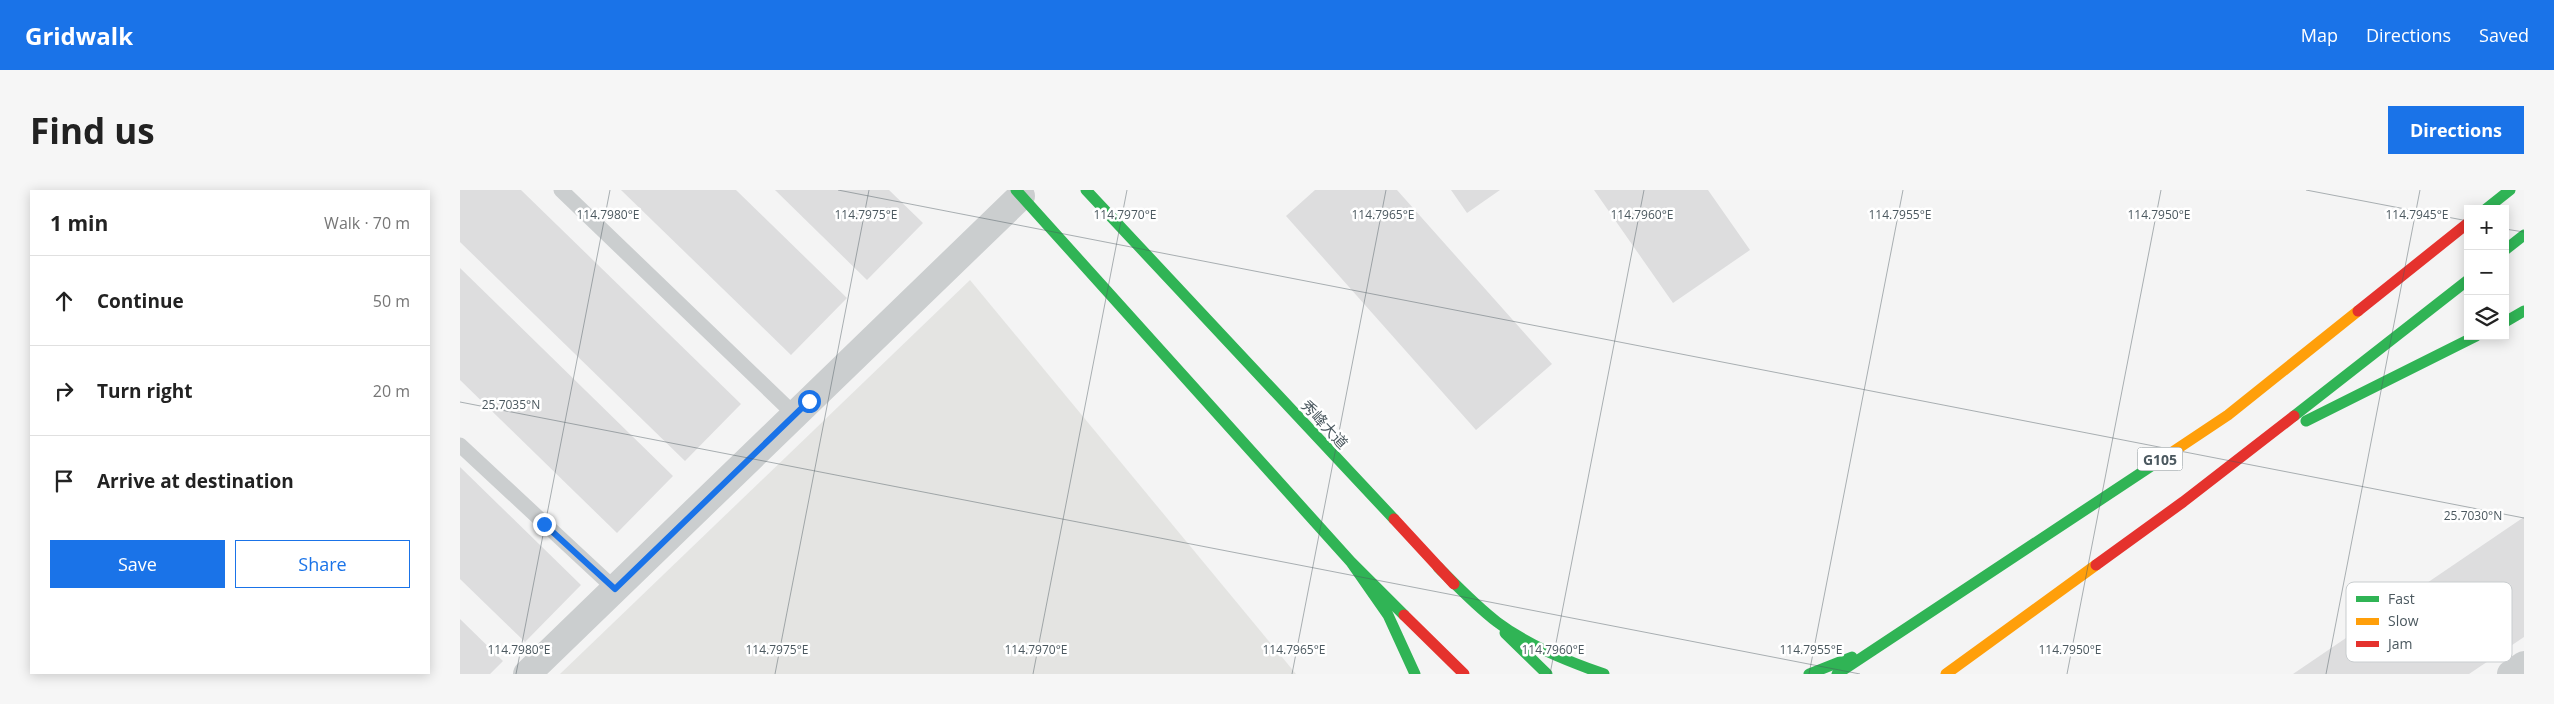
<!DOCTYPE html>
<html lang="en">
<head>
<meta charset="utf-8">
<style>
	:root { --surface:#fff; --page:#f6f6f6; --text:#222; --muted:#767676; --line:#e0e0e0; --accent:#1a73e8 }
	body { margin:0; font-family:"Open Sans","Noto Sans SC",sans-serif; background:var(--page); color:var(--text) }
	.controls { position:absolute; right:15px; top:15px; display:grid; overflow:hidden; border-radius:0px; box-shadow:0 2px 12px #0003 }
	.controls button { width:45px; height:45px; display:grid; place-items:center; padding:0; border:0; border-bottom:1px solid var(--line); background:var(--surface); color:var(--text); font:25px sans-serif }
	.stop { position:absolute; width:15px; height:15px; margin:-11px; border:4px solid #1a73e8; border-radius:50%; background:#fff }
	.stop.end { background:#1a73e8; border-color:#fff; box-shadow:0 1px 5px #0008 }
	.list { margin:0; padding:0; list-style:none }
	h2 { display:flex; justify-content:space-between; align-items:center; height:65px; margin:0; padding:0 20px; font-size:21px }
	h2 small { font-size:16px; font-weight:400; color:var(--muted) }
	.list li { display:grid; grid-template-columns:32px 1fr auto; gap:15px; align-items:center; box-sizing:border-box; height:90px; padding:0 20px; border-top:1px solid var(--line) }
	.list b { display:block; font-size:19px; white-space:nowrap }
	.list em { font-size:16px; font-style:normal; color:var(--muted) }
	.actions { display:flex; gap:10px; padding:15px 20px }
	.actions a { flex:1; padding:11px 0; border:1px solid var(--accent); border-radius:0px; text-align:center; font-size:18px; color:var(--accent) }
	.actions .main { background:var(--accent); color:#fff }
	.icon { flex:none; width:28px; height:28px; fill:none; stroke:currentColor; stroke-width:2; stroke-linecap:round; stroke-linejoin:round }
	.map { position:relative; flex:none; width:2064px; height:484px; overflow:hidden; border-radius:0px }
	header { display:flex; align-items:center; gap:30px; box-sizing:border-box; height:70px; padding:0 25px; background:var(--accent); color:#fff }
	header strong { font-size:24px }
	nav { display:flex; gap:28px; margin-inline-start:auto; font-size:18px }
	.intro { display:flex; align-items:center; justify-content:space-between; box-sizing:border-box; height:120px; padding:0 30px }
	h1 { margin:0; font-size:35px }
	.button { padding:12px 22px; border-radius:0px; background:var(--accent); color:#fff; font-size:18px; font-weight:700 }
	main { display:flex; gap:30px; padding:0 30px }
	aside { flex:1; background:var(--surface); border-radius:0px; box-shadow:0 2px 12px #0003 }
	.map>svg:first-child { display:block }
	.commercial { fill:#e4e4e2 }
	.building { fill:#ddddde }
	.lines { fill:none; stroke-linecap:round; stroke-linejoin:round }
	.lane { stroke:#cbcecf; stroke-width:15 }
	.street { stroke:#cbcecf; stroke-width:28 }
	.fast { stroke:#30b455; stroke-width:11 }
	.slow { stroke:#ff9f0a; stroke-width:11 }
	.jam { stroke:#e5322d; stroke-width:11 }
	.route { stroke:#1a73e8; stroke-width:6 }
	.ticks { fill:none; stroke:#4b585f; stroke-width:1; stroke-opacity:0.45 }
	.labels { text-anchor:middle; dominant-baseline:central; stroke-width:5; stroke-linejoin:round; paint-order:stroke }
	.shield { fill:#fff; stroke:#818a8f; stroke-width:1 }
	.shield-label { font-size:14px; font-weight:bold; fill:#4b585f }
	.street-label { font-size:15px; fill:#4b585f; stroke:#fff }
	.key { fill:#fff; stroke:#c9cdcf; stroke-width:1 }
	.key-label { font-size:14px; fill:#4b585f }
	.ticks-label { font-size:12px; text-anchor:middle; fill:#4b585f; stroke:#fff; stroke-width:5; stroke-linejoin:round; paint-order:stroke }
</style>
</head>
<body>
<header>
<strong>Gridwalk</strong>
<nav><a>Map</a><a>Directions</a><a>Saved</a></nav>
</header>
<div class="intro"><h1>Find us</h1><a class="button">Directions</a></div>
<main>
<aside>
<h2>1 min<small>Walk · 70 m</small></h2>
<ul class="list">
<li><svg class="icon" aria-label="ahead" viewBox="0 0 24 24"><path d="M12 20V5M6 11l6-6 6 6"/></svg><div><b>Continue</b></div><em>50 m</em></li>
<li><svg class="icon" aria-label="right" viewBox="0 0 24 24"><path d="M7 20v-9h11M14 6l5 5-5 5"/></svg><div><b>Turn right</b></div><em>20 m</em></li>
<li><svg class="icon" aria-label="arrive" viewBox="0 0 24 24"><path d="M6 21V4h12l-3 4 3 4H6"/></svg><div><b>Arrive at destination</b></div></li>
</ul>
<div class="actions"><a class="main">Save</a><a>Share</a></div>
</aside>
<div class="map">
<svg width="2064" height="484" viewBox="0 0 2064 484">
	<rect width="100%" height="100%" fill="#f4f4f4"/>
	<path class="commercial" d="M510,90l326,394h-736z"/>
	<path class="building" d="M0,0h61l220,214 -56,57 -225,-219z
		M161,0h115l111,108 -56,57z
		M315,0h114l34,33 -56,57z
		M855,0h82l155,174 -76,66 -190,-214z
		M991,0h49l-33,23z
		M1134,0h114l42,60 -77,53z
		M0,78l213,208 -56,57 -157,-153z
		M0,277l121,118 -56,57 -65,-63z
		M2064,327v120l-55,37h-176z
		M0,429l43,42 -13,13h-30z"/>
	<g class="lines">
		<path class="lane" d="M101,0l234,225
			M0,255l155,144"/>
		<path class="street" d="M67,484l494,-478
			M2051,484l13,-9"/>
		<path class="fast" d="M556,0l335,372 53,53
			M626,0l308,329
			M2026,19l24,-19
			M2045,60l19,-15
			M2045,132l19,-11
			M1834,226l174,-136
			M1846,231l170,-85
			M891,372l37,53 27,59
			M978,377c19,19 38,39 59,55 32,24 70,39 107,52
			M1045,443l42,41
			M1349,484l43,-17
			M1377,484l331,-219"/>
		<path class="slow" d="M1708,265l60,-40 130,-104
			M1486,484l150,-109"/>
		<path class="jam" d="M1898,121l110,-88
			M934,329l60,65
			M1636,375l87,-63 111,-86
			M944,425l60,59"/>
	</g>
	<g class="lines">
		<path class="route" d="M84,334l71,65 194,-188"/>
	</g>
	<path class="ticks" d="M378,0l1686,328M1846,0l162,31M2045,39l19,3M0,212l1400,272M56,484l94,-484M315,484l94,-484M573,484l94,-484M832,484l94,-484M1090,484l94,-484M1349,484l94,-484M1607,484l94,-484M1866,484l94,-484"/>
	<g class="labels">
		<rect class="shield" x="1677.5" y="257.5" width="45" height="23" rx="4"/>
		<g class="shield-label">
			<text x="1700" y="269">G105</text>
		</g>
		<g class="street-label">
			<text transform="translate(865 234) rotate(47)">秀峰大道</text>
		</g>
	</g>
	<rect x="1886" y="392" width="166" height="80" rx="8" class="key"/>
	<rect x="1896" y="406" width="23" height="6" fill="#30b455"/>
	<rect x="1896" y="428" width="23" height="7" fill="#ff9f0a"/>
	<rect x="1896" y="451" width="23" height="6" fill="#e5322d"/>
	<g class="key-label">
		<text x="1928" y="414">Fast</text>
		<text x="1928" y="436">Slow</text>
		<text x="1928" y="459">Jam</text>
	</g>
	<g class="ticks-label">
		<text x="148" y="29">114.7980°E</text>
		<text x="406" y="29">114.7975°E</text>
		<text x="665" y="29">114.7970°E</text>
		<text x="923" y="29">114.7965°E</text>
		<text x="1182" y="29">114.7960°E</text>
		<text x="1699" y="29">114.7950°E</text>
		<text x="1957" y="29">114.7945°E</text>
		<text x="1440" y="29">114.7955°E</text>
		<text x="51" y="219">25.7035°N</text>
		<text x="2013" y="330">25.7030°N</text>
		<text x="59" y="464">114.7980°E</text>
		<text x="317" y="464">114.7975°E</text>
		<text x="576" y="464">114.7970°E</text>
		<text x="834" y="464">114.7965°E</text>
		<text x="1093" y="464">114.7960°E</text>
		<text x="1351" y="464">114.7955°E</text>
		<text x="1610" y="464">114.7950°E</text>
	</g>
</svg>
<div class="controls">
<button>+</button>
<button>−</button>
<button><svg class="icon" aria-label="layers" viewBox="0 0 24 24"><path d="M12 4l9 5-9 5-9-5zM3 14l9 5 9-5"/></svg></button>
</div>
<div class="stop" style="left:349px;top:211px"></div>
<div class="stop end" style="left:84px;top:334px"></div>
</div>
</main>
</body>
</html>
